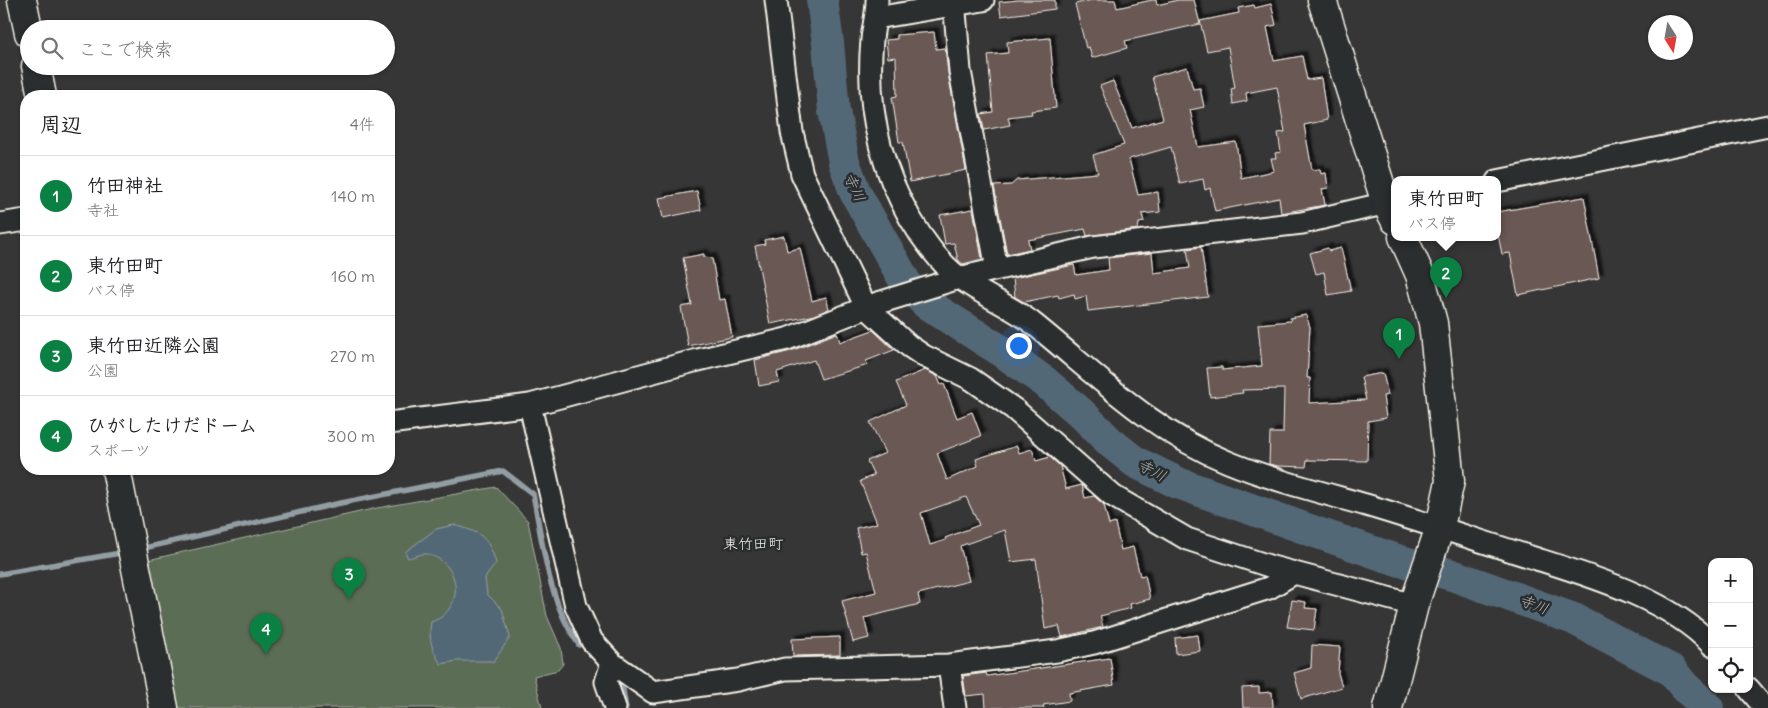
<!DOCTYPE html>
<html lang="ja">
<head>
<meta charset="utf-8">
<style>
	:root { --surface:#fff; --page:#f2f2f2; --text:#202124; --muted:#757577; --line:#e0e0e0; --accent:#0b8043 }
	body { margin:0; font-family:Delius,"Klee One",sans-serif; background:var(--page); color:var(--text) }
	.controls { position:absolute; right:15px; bottom:15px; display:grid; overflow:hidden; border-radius:10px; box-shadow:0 1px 4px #0004 }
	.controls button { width:45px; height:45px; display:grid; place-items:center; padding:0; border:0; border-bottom:1px solid var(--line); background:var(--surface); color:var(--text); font:25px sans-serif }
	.compass { position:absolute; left:1648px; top:15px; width:45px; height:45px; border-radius:50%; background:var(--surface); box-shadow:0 1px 4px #0004; rotate:169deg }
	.you { position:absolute; left:1018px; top:345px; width:18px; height:18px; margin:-12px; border:4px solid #fff; border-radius:50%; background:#1a73e8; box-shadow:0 0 0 8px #1a73e833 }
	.badge { display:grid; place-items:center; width:32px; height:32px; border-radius:50%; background:var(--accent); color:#fff; font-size:16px; font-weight:700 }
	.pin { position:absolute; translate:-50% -41px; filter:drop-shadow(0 1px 2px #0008) }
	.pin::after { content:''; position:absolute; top:26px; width:18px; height:15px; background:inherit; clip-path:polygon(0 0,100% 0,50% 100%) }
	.popup { position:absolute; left:1391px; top:176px; width:110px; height:65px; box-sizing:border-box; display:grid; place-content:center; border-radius:10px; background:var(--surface); filter:drop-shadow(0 1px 4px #0005); font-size:16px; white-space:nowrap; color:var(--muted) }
	.popup b { font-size:19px; color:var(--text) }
	.popup::after { content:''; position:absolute; left:50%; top:100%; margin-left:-10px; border:10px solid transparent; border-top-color:var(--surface) }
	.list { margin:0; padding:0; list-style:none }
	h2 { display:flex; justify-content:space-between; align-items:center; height:65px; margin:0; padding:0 20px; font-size:21px }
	h2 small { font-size:16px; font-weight:400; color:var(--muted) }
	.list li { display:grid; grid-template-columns:32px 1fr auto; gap:15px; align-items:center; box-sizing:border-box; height:80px; padding:0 20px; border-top:1px solid var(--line) }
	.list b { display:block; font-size:19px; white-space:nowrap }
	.list p { margin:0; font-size:16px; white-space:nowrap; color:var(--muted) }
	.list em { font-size:16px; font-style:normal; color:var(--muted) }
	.icon { flex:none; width:28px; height:28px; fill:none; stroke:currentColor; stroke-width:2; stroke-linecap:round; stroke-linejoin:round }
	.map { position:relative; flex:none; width:1768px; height:708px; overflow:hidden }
	.search { position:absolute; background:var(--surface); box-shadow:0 1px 4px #0004; left:20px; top:20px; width:375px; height:55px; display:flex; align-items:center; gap:12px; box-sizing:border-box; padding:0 18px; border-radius:28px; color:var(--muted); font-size:19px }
	.panel { position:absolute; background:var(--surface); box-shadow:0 1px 4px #0004; left:20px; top:90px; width:375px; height:385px; border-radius:20px }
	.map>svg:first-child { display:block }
	.green { fill:#5b6d57; stroke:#a8afa0 }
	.water { fill:#536776; stroke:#939ea4 }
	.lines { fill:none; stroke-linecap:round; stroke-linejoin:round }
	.stream { stroke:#939ea4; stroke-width:5.5 }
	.river { stroke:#536776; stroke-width:32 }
	.building { fill:#6a5855; stroke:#f4f1e8; fill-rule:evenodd; filter:url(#shadow) }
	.street-casing { stroke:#f4f1e8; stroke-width:25 }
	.secondary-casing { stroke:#f4f1e8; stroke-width:31 }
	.street { stroke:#2a2d2e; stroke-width:21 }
	.secondary { stroke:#2a2d2e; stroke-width:28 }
	.labels { text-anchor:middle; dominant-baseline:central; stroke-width:5; stroke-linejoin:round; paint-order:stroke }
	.water-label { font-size:15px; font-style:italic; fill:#acb3b5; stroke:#2a2d2e }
	.neighbourhood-label { font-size:15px; fill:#f4f1e8; stroke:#2a2d2e }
</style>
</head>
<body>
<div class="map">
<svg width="1768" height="708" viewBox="0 0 1768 708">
	<defs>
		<filter id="shadow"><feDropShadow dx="4.5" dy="-4.5" stdDeviation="1" flood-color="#0009"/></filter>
	</defs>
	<rect width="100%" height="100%" fill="#373636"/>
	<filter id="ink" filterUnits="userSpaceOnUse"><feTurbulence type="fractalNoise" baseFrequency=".02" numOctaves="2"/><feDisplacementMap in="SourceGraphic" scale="10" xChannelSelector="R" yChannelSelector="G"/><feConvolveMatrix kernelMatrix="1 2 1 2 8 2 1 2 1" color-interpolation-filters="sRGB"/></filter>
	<g filter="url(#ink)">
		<path class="green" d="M496,487l32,34 19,95 14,32 2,16 -5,6 -24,6 8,32h-366l-28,-148 229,-52z"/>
		<path class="water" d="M454,525c26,7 34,11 42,38l-11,15 2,16 15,15 8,28 -16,24h-37l-16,3c-9,-14 -13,-25 -10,-42 34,-11 32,-59 -4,-68 -5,-1 -13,3 -19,4l-3,-6 31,-23z"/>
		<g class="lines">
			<path class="stream" d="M140,549l196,-45 167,-33 30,23c10,50 15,108 46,151
				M0,574l126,-22
				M622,684l4,24"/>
			<path class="river" d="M822,0l6,43 6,68 10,51 11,30 52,93 20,19 76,48 42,30 36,31 29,29 25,20 43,21 140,50 79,27 55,15 122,44 97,51 13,16 24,22"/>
		</g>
		<path class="building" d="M1018,0h37v9l-54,7 -2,-14z
			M1092,0h23l2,8 35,-8h4l1,5 21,-5h16l6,24 -75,17 2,7 -35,10 -3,-11 -3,1 -11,-44z
			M1271,4l5,21 -9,2 7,34 28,-5 5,24 14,-2 6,42 -23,5 8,45 8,-1 1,5 5,-1 2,15 -6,1 3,16 -44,8 -2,-15 -64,13 -5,-23 -5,2 -2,-11 -23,5 -9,-37 -42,12 9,36 20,-3 2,20 -18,2 2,8 -5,1 -1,6 -51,7 -2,-7 -57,11 2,9 -23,5 -13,-68 17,-1 6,-5 81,-7 -5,-18 31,-10 -24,-59 13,-5 19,47 31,-9 -11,-42 35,-10 6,22 7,-1 4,19 -14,3 8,37 38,-5 5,36 33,-7 -3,-13h5l-1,-5 6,-1 -3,-19 7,-1 -8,-45 -31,6 1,8 -14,3 -2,-15 4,-1 -7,-41 -21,4 -7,-30 39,-8 -1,-5 16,-3 1,3z
			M934,32l2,17 9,-1 3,25 18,97 -56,12 -7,-40h-4l-7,-45 5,-1 -1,-39 -8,1 -2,-18 11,-1v-4z
			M1050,38l6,70 -25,3 1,3 -24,3 2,8 -26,5 -3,-16 12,-2 -5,-57 20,-2 -1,-11z
			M697,191l4,19 -38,8 -4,-20z
			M1584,197l15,81 -81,17 -8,-42 -8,1 -5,-24v-18z
			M973,209l9,50 -19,5 -5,-4 -4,-17 -9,1 -5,-29z
			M784,236l3,15 13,-3 12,53 14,-4 3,12 -18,7 -41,8 -15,-78 10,-2 -1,-4z
			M1201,247l7,50 -120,14 -2,-15 -11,3 -1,-5 -15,4 -1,-3 -34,7 -9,-5 -2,-19 61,-13 2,10 33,-5 -1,-12 44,-5 2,20 36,-5 -3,-19z
			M1328,248l1,3 12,-3 10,43 -23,4 -4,-23 -8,2 -6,-21z
			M704,254v3l8,1 7,42 6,-1 7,38 -44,9 -7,-39 11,-2 -9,-47z
			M1306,315l4,12 -3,51h3l-1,25 57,-3 -5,-23 22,-4 5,22 -5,1 3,22 -18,3 -1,40 -60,-1 -1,7 -28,-1 -9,-2 1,-31h13l1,-44 -42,1 1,3 -33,4 -3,-29 15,-1v3l40,-4 -4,-42 33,-3 -1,-3z
			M873,330l21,20 -28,11 2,4 -47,14 -7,-19 -37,12 2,10 -20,4 -4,-26 36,-9 46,-18 3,9z
			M925,370l12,6 4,9 3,-1 13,34 15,-6 9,24 -44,17 10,27 31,-14 -2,-7 41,-13 2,7 13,-4 4,12 14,-4 10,9 6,23 16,-4 3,13 9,-2 10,9 5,20 6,-2 6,27 12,-3 7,29 5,-1 5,24 -20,5 1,4 -31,8 3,11 -41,10 -3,-11 -14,3 -9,-70 -25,3 -6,-32 -45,16 9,35 -51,13 2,10 -56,14 5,20 -16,4 -11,-41 34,-9 -10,-40 -5,1 -5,-25 21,-5 -17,-42 14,-6 -7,-14 18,-8 -15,-31 36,-17 -10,-23zM966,497l13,28 -34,13 1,2 -16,5 -9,-32z
			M1292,600l14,2 -1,6 12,1 -3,21 -27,-3z
			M1198,635l2,16 -24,3 -1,-16z
			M840,637v18l-47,1 -1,-17z
			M1312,645l28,2 -2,26 4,14 -41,12 -7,-26 17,-5z
			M1110,658l4,27 -45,8 1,8 -27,4 1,3h-58l-1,-14 -19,2 -3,-20 23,-3 1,3z
			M1259,687v6l13,-1 1,16h-30l-1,-20z"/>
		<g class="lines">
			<defs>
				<path id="street" d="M776,0l16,132 10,42 64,133 43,39 15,10 47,23 43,30 99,87 74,43 85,28 142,38
					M877,0c0,14 -4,27 -5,40 -6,64 6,122 38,178 11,19 29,44 47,58 24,19 55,30 78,49 63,51 116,106 193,137 44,18 92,30 138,43 57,17 114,36 171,54 57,18 133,41 175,86
					M954,0l6,71 37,198
					M876,18l107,-18
					M1497,181l271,-55
					M0,224l26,-4
					M530,405l46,201 16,35 20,22 41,29 85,-12 47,-11 164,-4 108,-14 37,-8 175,-55 25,-15
					M389,423l141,-18 164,-44 93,-22 88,-35 84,-26 134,-31 209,-24 93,-22
					M612,663l-6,19 9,26
					M949,665l6,43
					M1749,689l16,19"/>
				<path id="secondary" d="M22,0l7,33
					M1322,0l64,203 9,17
					M36,66l6,30
					M116,469l48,239
					M1388,708l26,-103 26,-78 10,-46 -17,-158 -13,-48 -17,-38"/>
			</defs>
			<use href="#street" class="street-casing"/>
			<use href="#secondary" class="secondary-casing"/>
			<use href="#street" class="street"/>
			<use href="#secondary" class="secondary"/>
		</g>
	</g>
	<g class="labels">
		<g class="water-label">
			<text transform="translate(855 187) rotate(66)">寺川</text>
			<text transform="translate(1152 470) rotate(27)">寺川</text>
			<text transform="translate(1534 604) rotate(20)">寺川</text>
		</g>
		<g class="neighbourhood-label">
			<text x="753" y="543">東竹田町</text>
		</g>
	</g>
</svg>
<div class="controls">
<button>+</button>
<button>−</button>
<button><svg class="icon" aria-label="locate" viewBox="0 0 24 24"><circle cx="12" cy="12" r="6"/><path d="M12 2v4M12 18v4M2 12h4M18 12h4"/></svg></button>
</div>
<svg class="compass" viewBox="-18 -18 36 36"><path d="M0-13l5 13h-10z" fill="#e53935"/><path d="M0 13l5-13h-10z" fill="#757577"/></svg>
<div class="you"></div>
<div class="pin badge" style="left:1399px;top:359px">1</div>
<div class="pin badge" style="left:1446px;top:298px">2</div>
<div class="popup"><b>東竹田町</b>バス停</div>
<div class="pin badge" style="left:349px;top:599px">3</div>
<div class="pin badge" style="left:266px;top:654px">4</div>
<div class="search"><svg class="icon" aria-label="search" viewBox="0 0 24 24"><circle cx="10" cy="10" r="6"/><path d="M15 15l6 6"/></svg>ここで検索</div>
<section class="panel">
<h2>周辺<small>4件</small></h2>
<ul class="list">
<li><span class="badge">1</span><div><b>竹田神社</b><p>寺社</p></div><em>140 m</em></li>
<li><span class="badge">2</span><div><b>東竹田町</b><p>バス停</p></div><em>160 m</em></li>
<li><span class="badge">3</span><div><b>東竹田近隣公園</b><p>公園</p></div><em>270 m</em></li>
<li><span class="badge">4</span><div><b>ひがしたけだドーム</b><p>スポーツ</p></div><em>300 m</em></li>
</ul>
</section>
</div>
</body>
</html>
